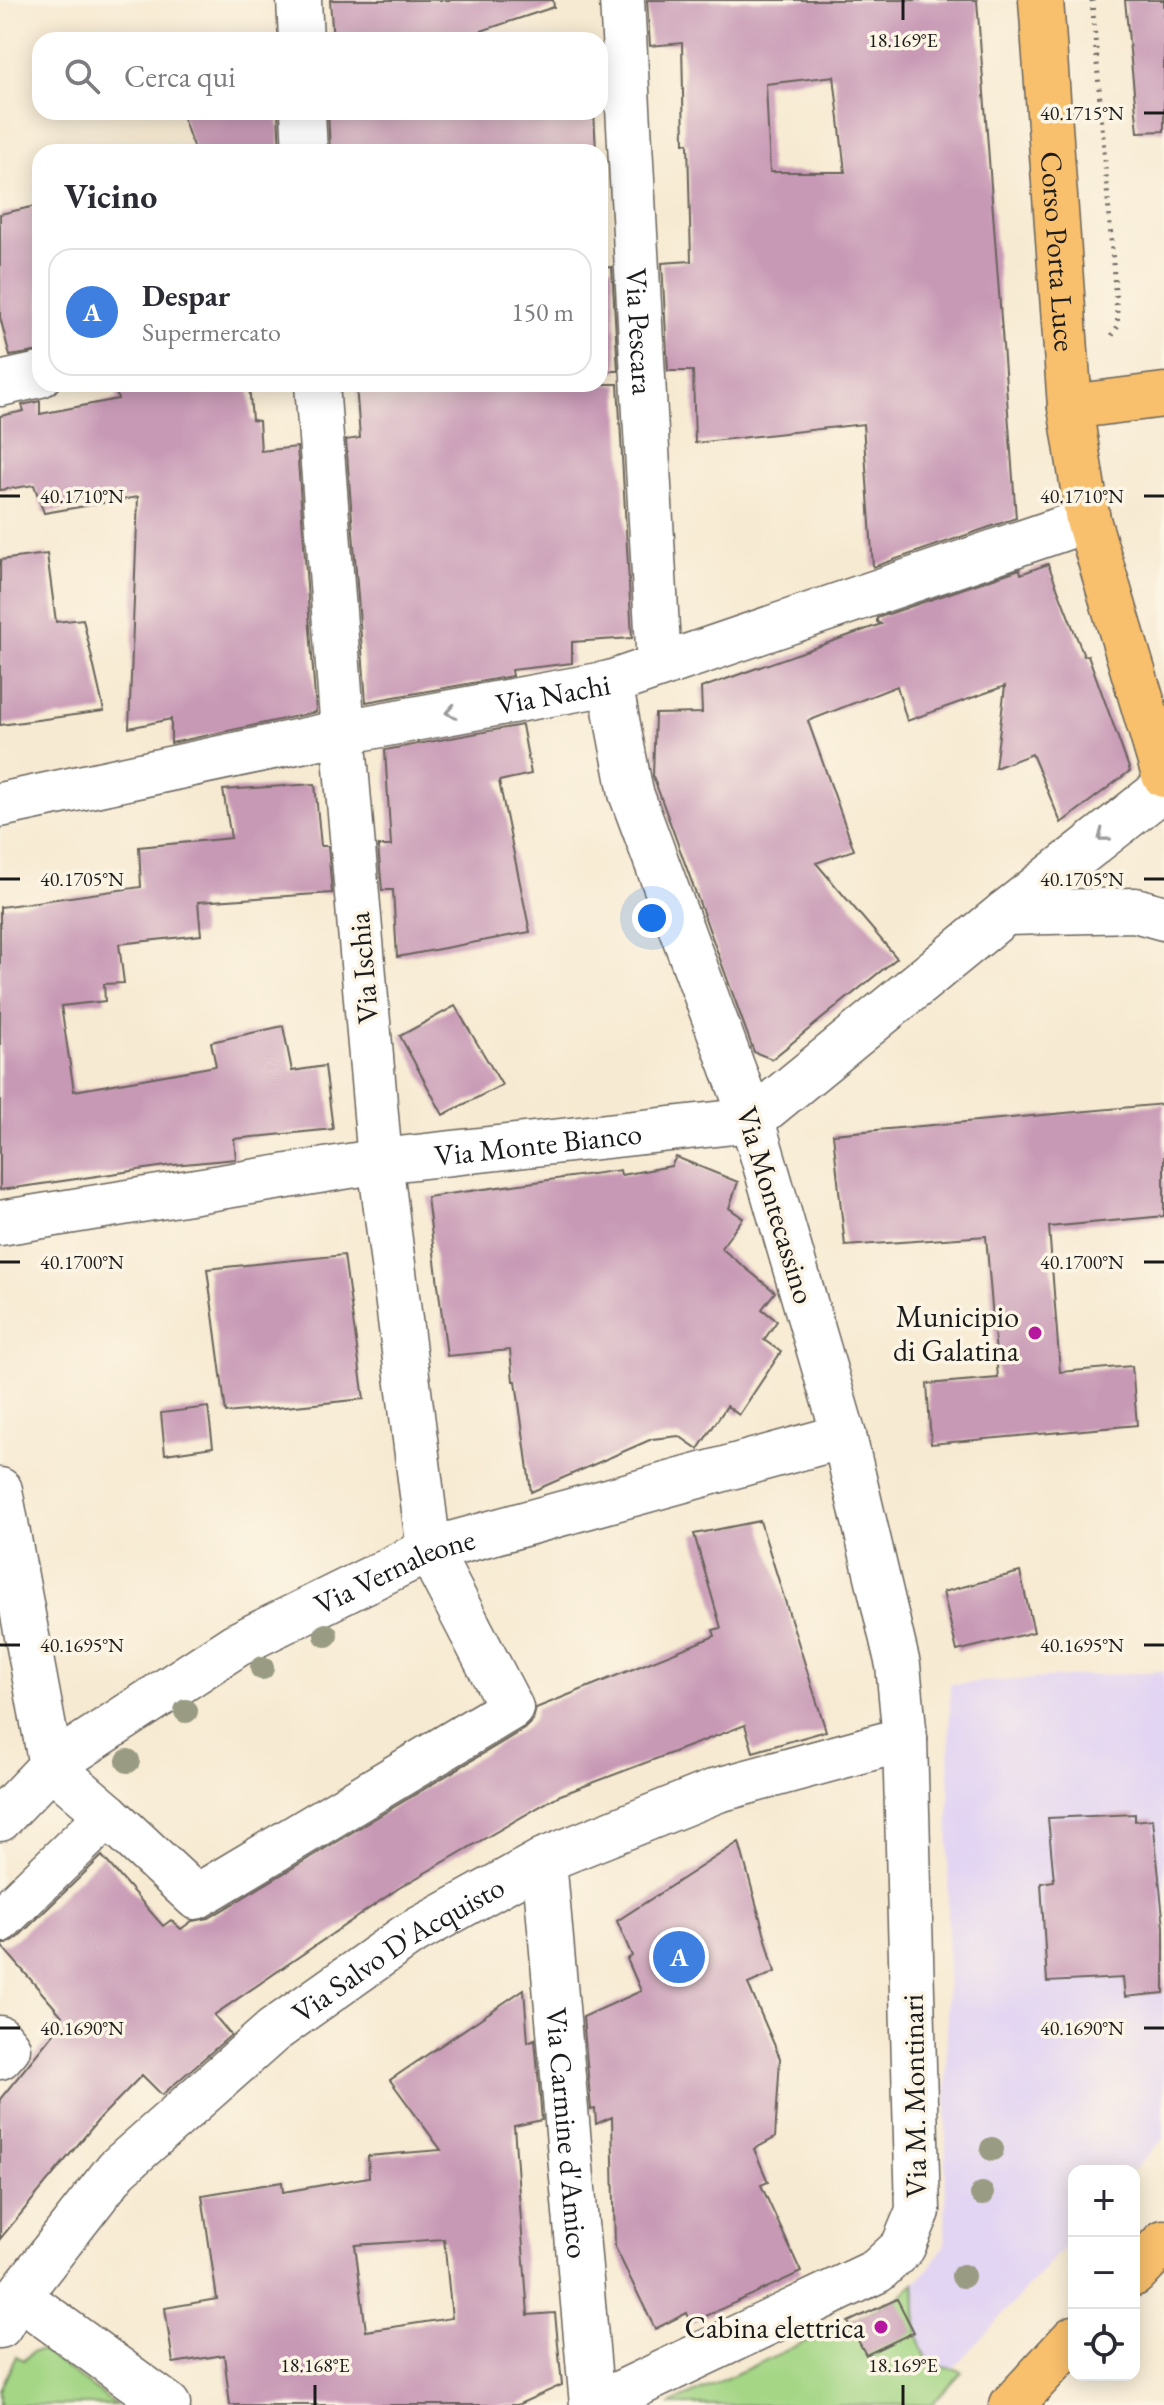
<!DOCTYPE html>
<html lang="it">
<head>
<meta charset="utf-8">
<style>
	:root { --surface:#fff; --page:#f7f7f7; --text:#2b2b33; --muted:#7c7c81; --line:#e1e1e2; --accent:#111827 }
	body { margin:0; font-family:"EB Garamond",serif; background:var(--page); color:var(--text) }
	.controls { position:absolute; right:24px; bottom:24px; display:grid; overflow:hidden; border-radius:16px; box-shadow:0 4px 20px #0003 }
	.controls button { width:72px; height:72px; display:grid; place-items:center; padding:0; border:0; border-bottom:2px solid var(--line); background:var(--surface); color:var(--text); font:40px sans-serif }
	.you { position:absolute; left:652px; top:918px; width:28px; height:28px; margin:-20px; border:6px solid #fff; border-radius:50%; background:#1a73e8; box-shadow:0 0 0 12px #1a73e833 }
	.badge { display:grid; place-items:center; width:52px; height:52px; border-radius:50%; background:var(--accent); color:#fff; font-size:26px; font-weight:700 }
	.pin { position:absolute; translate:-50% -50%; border:4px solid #fff; box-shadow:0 2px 8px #0006 }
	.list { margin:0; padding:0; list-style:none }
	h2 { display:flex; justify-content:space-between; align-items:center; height:104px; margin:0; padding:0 32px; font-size:34px }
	h2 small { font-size:26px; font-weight:400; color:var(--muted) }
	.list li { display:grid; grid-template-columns:52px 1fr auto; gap:24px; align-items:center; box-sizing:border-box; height:128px; margin:0 16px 16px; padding:0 16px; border:2px solid var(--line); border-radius:24px }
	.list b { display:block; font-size:30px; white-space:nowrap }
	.list p { margin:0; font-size:26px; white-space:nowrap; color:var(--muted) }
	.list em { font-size:26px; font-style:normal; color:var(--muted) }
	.icon { flex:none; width:44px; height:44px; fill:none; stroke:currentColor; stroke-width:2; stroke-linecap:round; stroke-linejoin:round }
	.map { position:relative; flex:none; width:1164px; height:2405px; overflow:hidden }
	.search { position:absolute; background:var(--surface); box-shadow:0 4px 20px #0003; left:32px; top:32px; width:576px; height:88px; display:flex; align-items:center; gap:20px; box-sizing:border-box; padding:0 28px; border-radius:24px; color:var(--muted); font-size:30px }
	.panel { position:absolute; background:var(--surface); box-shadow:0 4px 20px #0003; left:32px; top:144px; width:576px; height:248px; border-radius:24px }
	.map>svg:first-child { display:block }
	.built { fill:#e2d4f3 }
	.green { fill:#a5d686; stroke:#607951; stroke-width:2 }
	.building { fill:#c799b5; fill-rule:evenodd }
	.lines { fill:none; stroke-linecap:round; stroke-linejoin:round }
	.minor-casing { stroke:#69645c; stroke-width:47 }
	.major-casing { stroke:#69645c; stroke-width:47 }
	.path { stroke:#69645c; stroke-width:5; stroke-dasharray:2 6; stroke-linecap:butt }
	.minor { stroke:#fff; stroke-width:44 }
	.major { stroke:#f8bf6c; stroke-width:44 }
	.tree { fill:#999c82 }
	.oneway { stroke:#999 }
	.ticks { fill:none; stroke:#1c1c1c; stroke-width:3 }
	.poi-dot { fill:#b5179e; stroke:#fcf5e5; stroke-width:3 }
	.labels { text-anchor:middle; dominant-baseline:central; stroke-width:7; stroke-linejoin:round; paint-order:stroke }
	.street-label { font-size:30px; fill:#1c1c1c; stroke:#fcf5e5 }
	.poi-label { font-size:30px; fill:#1c1c1c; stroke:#fcf5e5; text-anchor:end }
	.ticks-label { font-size:20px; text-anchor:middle; fill:#1c1c1c; stroke:#fcf5e5; stroke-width:7; stroke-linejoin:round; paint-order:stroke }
</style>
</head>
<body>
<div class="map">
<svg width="1164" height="2405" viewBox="0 0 1164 2405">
	<rect width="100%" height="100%" fill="#fcf5e5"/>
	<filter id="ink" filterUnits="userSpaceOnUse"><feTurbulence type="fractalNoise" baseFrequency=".0125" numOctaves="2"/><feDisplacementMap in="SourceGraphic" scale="16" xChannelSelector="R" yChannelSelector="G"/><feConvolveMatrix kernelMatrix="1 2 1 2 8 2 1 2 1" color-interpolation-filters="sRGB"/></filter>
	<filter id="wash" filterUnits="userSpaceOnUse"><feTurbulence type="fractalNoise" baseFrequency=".006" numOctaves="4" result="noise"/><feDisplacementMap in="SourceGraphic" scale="32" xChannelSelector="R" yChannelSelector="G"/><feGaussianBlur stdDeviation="1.8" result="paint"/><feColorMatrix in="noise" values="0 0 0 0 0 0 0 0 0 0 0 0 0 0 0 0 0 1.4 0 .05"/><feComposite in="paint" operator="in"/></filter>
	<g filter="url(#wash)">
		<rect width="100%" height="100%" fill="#f7ead2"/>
		<path class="built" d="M1164,1671v467l-31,33h-59v65l-119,131 -14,1 -11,-6 -10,-10 -5,-69 15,-15 15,-24 5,-560z"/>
		<path class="green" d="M915,2283c2,22 -2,68 17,80 10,7 20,2 30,9l-31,33h-262l228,-106z
			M41,2350l75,55h-116v-15l16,-34 8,4 8,-8z"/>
		<g id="blocks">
			<path class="building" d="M330,0h223l1,7 -100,33h-121z
				M647,0h330l39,518 -143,49 -10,-143 -168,19 -2,-72h-25l-6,-108 29,-2 -3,-118h-4l-2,-100 -32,3zM834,76l11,96h-75l-4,-88z
				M1125,0h39v131l-26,1z
				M181,112h97l2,40h-85z
				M328,112h266l2,40h-266z
				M40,205v146l-30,5 -10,-39v-103z
				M612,267l6,104h-18v-103z
				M114,384h135l3,36 7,1 2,30 36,-4 19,265 -145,31v-24l-42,9 9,-231 -94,16 -10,-28 -34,5v-74l24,-5 -2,-6 18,-4v13l78,-15z
				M356,384h262l14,254 -60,4v21l-61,7 1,6 -146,26 -20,-262 14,-2z
				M47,554l9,68 27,-3 21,92 -104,14v-165z
				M1048,564l36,92 4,-1 42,116 -69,52 -29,-69 -37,14 10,-82 -98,35 -10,-35 -89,35 46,129 -38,13 81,95 -125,101 -18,-7 -101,-276 2,-62 47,-1 -1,-25 180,-64 -4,-2v-4l143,-49 1,5z
				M522,725l9,49 -32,7 31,151 -133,25 -4,-67h-11l-4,-44h13l-6,-96z
				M315,784l6,62h7l4,47 -134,9 3,33 -82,9 5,39 -20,1 1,17 -44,5 13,85 142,-25 -5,-24 72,-16 9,45 33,-5 8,63 -99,10 2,20 -63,6 -173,25v-283l141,-20 -2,-40 92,-9 -8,-48z
				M455,1006l47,79 -59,30 -43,-79z
				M1164,1104v112l-115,11 11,145 72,-6 5,59 -206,19 -4,-60 71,-6 -12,-142 -141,10 -12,-112z
				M676,1157l62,25 -9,26 14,10 -22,30 54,44 -13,17 15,12 -13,19 17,12 -42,63 -12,-9 -29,43 -19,-13 -27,3 -121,53 -15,-111h-3l-3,-31 -63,6 -20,-159 193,-27 1,5 50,-9z
				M344,1255l20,144 -138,14 -19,-144z
				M208,1407l5,40 -48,7 -4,-41z
				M760,1521l66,210 -73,21 -8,-27 -187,71 -159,92 -185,127 17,20 -69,60 -20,-20 -42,43 -100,121v-140l58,-71 -4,-5 8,-7 -62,-72h7l10,-6 85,-82 61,70 8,-6 10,9 11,-8 17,-3 315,-189 9,-9 3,-12 179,-72 -2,-6 8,-2 -27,-94z
				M1020,1572l14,60 -77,19 -14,-59z
				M1135,1814v7l18,-2 11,108v66l-39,4 -2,-19 -76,4 -6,-99 13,-2 -6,-63z
				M739,1842l36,130 -27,12 32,74 -5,80 -21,11 14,33 -7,3 40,87 -110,51 -4,-10 -32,16 -40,-82 -3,-130 -16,7 -1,-15 -4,1 -8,-93 58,-26 -14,-32 5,-3 -15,-35z
				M524,1989l4,53 7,-3 7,81 -28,6 14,189 27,-2 7,72 -45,20h-287l-6,-50 -51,8 -8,-55 52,-9 -15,-104 80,-13 1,10 86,-15 -1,-21 73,-6 -51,-70zM444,2239l8,79 -86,13 -11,-86z
				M897,2299l17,33 -48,23 -18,-33z"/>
		</g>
	</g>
	<g filter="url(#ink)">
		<use href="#blocks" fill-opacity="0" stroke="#69645c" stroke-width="2"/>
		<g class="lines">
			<defs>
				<g id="minor">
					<path d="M299,0l2,40"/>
					<path id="s1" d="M622,0l37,665"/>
					<path d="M303,112l2,40"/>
					<path d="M0,384l40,-9"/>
					<path id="s2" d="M0,805l343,-73 267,-49 478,-163"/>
					<path d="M1005,913l130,-3 29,8"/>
					<path id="s3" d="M0,1223l380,-62 372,-41 253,-207 159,-125"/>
					<path d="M0,1490l51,276 57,49 88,82 315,-189 -82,-158 -49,-389 -37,-429 -26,-348"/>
					<path id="s4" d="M0,1819l51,-53 185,-121 193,-95 415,-114"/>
					<path id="s5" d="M544,1860l48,545"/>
					<path d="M0,1920l108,-105"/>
					<path d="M0,2038l8,10 -8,9"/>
					<path d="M18,2296l150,109"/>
					<path id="s6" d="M0,2326l18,-30 99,-127 156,-138 134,-95 137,-76 174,-70 187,-51"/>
					<path d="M595,2405l282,-134 26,-24 15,-36 -13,-472 -7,-74 -54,-229 -92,-316 -121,-327 -21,-110"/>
				</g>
				<g id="major">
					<path id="s7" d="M1041,0l29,407 18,113 76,255"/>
					<path d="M1070,407l94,-12"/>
					<path d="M1134,2274l30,-32"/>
					<path d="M1012,2405l62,-67"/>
				</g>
			</defs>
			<use href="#minor" class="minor-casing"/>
			<use href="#major" class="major-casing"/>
			<path class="path" d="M1092,0l26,326 -7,11"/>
			<use href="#minor" class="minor"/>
			<use href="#major" class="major"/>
		</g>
		<g class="tree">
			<circle cx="326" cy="1635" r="12"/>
			<circle cx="262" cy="1668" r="12"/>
			<circle cx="186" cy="1711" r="12"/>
			<circle cx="128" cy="1761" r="12"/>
			<circle cx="992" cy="2149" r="12"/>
			<circle cx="982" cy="2194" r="12"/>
			<circle cx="963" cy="2276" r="12"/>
		</g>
		<defs><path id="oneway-chevron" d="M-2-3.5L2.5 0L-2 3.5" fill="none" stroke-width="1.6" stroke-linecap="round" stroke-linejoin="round" transform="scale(2)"/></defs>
		<g class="oneway">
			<use href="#oneway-chevron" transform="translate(451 712) rotate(170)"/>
			<use href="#oneway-chevron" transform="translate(1103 836) rotate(142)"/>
		</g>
	</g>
	<path class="ticks" d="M903,0v20M1144,113h20M0,496h20M1144,496h20M0,879h20M1144,879h20M0,1262h20M1144,1262h20M0,1645h20M1144,1645h20M0,2028h20M1144,2028h20M315,2385v20M903,2385v20"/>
	<g class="poi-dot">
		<circle cx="1035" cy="1333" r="8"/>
		<circle cx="881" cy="2327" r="8"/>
	</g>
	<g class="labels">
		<g class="street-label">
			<text stroke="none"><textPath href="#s7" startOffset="252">Corso Porta Luce</textPath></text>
			<text stroke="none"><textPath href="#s1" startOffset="332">Via Pescara</textPath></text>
			<text stroke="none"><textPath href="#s2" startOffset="564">Via Nachi</textPath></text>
			<text transform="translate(363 968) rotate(-95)">Via Ischia</text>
			<text stroke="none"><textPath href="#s3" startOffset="544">Via Monte Bianco</textPath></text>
			<text transform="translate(776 1205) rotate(73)">Via Montecassino</text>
			<text stroke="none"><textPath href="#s4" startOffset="470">Via Vernaleone</textPath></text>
			<text stroke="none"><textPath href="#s6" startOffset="554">Via Salvo D'Acquisto</textPath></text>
			<text transform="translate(914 2096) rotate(-91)">Via M. Montinari</text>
			<text stroke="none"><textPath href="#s5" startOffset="274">Via Carmine d'Amico</textPath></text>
		</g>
		<g class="poi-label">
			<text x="1019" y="1316">Municipio<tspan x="1019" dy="34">di Galatina</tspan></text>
			<text x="865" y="2327">Cabina elettrica</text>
		</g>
	</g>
	<g class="ticks-label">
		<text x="903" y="47">18.169°E</text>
		<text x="1082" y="120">40.1715°N</text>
		<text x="82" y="503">40.1710°N</text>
		<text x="1082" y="503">40.1710°N</text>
		<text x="82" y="886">40.1705°N</text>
		<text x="1082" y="886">40.1705°N</text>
		<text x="82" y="1269">40.1700°N</text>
		<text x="1082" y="1269">40.1700°N</text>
		<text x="82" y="1652">40.1695°N</text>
		<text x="1082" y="1652">40.1695°N</text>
		<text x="82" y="2035">40.1690°N</text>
		<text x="1082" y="2035">40.1690°N</text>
		<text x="315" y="2372">18.168°E</text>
		<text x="903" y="2372">18.169°E</text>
	</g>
</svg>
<div class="controls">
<button>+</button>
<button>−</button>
<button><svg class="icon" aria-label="locate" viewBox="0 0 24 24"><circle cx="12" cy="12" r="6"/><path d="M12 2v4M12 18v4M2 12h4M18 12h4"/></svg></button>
</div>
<div class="you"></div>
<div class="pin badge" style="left:679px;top:1957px;background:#3f7fe0">A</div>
<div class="search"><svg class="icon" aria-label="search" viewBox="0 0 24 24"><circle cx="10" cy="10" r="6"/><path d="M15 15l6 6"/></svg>Cerca qui</div>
<section class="panel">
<h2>Vicino<small></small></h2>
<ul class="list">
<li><span class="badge" style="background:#3f7fe0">A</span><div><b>Despar</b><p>Supermercato</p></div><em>150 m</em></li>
</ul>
</section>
</div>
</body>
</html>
